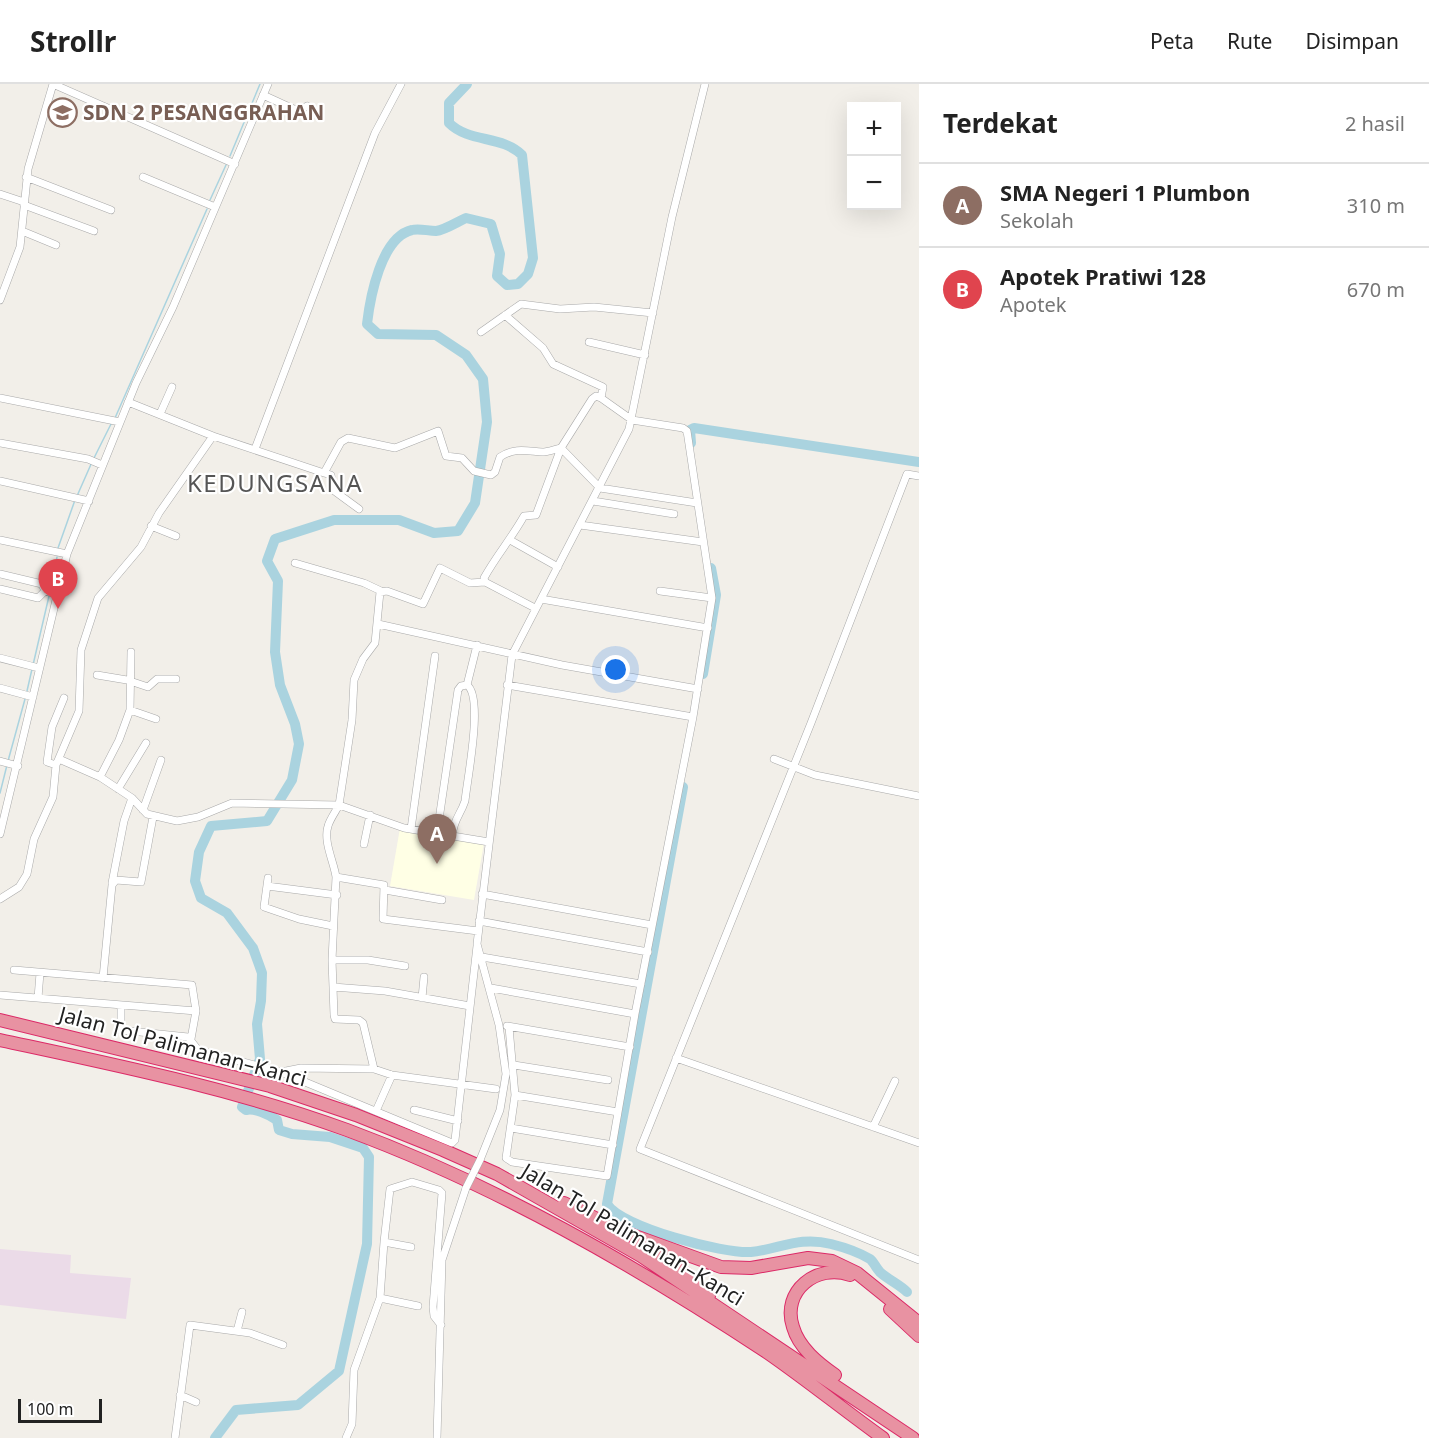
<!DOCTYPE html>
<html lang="id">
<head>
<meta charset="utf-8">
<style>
	:root { --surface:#fff; --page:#f6f6f6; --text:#222; --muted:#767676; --line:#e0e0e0; --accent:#b45309 }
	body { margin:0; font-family:"Noto Sans",sans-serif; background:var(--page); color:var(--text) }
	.controls { position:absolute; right:18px; top:18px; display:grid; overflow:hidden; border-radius:0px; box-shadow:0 6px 24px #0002 }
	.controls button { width:54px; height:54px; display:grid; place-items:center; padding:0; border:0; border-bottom:2px solid var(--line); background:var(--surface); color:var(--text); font:30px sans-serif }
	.scale { position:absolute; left:18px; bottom:15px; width:84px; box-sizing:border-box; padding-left:6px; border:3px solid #222; border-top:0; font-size:16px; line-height:21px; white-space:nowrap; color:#222; -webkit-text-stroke:4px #fff; paint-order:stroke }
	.you { position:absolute; left:616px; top:586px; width:21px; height:21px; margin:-15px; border:4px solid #fff; border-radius:50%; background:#1a73e8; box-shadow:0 0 0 9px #1a73e833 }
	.badge { display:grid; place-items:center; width:39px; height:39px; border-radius:50%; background:var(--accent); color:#fff; font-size:20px; font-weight:700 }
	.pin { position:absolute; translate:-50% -50px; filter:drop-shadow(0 2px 3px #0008) }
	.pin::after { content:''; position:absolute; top:32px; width:21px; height:18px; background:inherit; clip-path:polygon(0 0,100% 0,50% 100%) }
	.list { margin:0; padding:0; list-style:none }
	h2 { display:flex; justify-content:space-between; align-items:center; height:78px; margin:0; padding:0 24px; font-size:26px }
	h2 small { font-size:20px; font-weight:400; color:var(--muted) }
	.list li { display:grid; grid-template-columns:39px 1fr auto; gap:18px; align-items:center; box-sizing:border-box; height:84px; padding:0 24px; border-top:2px solid var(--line) }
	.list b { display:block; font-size:22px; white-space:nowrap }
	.list p { margin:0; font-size:20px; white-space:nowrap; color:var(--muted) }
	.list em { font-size:20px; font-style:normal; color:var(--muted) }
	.map { position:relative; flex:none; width:919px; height:1354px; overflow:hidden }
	header { display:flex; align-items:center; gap:36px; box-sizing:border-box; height:84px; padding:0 30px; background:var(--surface); border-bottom:2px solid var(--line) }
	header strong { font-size:28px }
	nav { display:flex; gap:33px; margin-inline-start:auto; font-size:21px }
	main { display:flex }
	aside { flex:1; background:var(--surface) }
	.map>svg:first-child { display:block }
	.industrial { fill:#ebdbe8 }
	.education { fill:#ffffe5 }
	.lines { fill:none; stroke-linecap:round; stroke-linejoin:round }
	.stream { stroke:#aad3df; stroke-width:1.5 }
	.river { stroke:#aad3df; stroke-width:10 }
	.street-casing { stroke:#a9a9a9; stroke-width:8 }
	.highway-casing { stroke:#dc2a67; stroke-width:14 }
	.street { stroke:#fff; stroke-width:7 }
	.highway { stroke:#e892a2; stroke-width:12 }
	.street-bridge-casing { stroke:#a9a9a9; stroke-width:8; stroke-linecap:butt }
	.street-bridge { stroke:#fff; stroke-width:7 }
	.labels { text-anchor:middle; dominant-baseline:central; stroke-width:4.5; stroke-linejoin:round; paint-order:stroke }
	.education-label { font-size:21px; font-weight:bold; fill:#785e54; stroke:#fff; text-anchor:start }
	.street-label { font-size:21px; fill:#222; stroke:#fff }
	.quarter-label { font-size:24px; letter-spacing:1.5px; fill:#555; stroke:#fff }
</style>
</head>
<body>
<header>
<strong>Strollr</strong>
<nav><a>Peta</a><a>Rute</a><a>Disimpan</a></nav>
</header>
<main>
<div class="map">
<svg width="919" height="1354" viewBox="0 0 919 1354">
	<rect width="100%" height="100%" fill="#f2efe9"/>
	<path class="industrial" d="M0,1165l71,6 -1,18 61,5 -5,41 -126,-14z"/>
	<path class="education" d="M400,744l84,15 -10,57 -84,-14z"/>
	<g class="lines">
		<path class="stream" d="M230,72l30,-72
			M210,116l16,-35
			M115,334l92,-209
			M94,374l18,-36
			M77,412l15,-34
			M58,464l17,-48
			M51,505l6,-32
			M33,581l16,-69
			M27,607l5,-22
			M8,677l17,-62
			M0,709l7,-28"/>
		<path class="river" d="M691,359l-1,-13 4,-2 225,34
			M703,590l13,-79 -5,-27
			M683,703l-76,417c13,23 117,50 144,48 29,-3 48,-16 80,-8 12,3 29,9 39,15 4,3 7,11 11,14 8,7 19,12 26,19
			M215,1354l21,-28 62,-5 41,-34 28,-127 2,-87 -6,-9 -33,-11 -38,-3 -13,-4 -2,-10c-9,-6 -22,-12 -31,-10l-4,-3 18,-48 -3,-35 4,-23 1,-28 -9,-25 -26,-35 -26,-15 -6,-17 4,-29 12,-26 56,-5 25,-41 7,-36 -4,-20 -15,-39 -5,-33 3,-71 -11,-20 8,-22 59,-19h65l35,13 24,-2 17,-28 12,-81 -4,-43 -17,-24 -30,-20 -58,-1 -11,-10c3,-26 14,-87 45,-94 7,-2 16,1 24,1 9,-1 21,-9 30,-13l25,6 9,30 -3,22 10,9 11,-1 10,-10 5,-16 -11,-103c-20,-20 -53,-12 -73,-32v-20l18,-19"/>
		<defs>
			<path id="street" d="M53,0l182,80
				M263,11l35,16 9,-5
				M26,93l85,33
				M143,93l72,30
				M0,110l24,8
				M24,121l70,26
				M22,147l34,14
				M0,216l20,-53 8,-78 25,-85
				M505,231l38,33 10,16 50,23 -2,11
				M481,248l40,-28 39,5 34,-2 59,6
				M589,258l56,13
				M0,314l120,24
				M128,318l85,34 111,37 17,-31 7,-4 47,10 43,-17 8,25 16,2 12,13 17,4 4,-3 5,-15c15,-10 27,-6 42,-5 6,0 13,-3 19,-4l-25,67 -12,1c-13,23 -28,40 -40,62l1,4
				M160,330l12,-27
				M0,359l88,16 14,6
				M255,365l120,-316 26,-49
				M324,389l7,2 2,15 26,19
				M919,392l-12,-2 -96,249 -171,426 279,111
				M0,397l89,20
				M593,417l81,13
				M580,441l123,17
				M151,442l25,10
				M0,456l67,14
				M510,456l48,27
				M295,479l69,20 17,8
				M0,490l42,10 3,7 12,3
				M0,505l38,9 7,-7
				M660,507l52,7
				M541,515l167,29
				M378,540l184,41 136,24
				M0,574l39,10
				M97,591l30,5 21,7 9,-8h19
				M467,601l10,-40
				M507,601l186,32 19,-119 -25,-167 -4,-3 -51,-8 -31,-22 -5,-2 -4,3 -31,49 39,40 97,15
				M0,604l33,9
				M130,626l26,9
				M59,675l41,18 32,21 15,16 30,7 21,-4 34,-14 107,2 13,-85 2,-40 9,-21 12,-16 5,-51 7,-1 36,13 17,-36 30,15 15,-1 50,26
				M774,675l41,16 104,21
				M0,677l18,5
				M56,681l-9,-3 5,-35 12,-29
				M100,693l19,-37 11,-30 1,-58
				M118,705l28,-46
				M143,726l18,-50
				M411,745l24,-173
				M437,749l21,-143 3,-4 6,-1
				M0,750l67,-280 69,-171 37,-76 95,-223
				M452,752c2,-18 8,-20 13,-35 2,-21 19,-104 2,-116
				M364,760l6,-29
				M336,793l48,8 -1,34 95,12
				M268,794l-4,29 35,12 34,7
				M112,799l12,-62 8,-23
				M267,802l70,9
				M385,806l57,10
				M482,810l170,31
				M0,815l19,-12 8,-13 7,-35 19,-42 3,-32 23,-54 2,-61 17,-52 43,-51 18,-34 54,-77
				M479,837l169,31
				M482,873l159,27
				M332,876h36l37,6
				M14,886l178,15 4,26
				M103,894l9,-93 4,-5 25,2 12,-65
				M333,903l52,4 85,15
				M491,904l144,26
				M0,911l196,16 -5,28
				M38,914l2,-25
				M422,914l2,-21
				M121,921v25l67,7 10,13 83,22 171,71 3,-3 22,-194
				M507,942l123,21
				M509,943l6,68 -9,63 6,4 95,14 28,-162 58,-297
				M676,974l243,85
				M514,981l94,15
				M374,985l-11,-46 -4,-3 -24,-1 -1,-4 -2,-55 4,-83c-2,-15 -13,-35 -8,-51 2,-7 8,-15 11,-21l65,23 85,14
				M281,988l20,-4 73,1 18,6 104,14
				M515,1011l103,17
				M414,1026l44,11
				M376,1027l16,-36
				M873,1043l22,-46
				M511,1044l102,17
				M480,1076l20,-50 6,-36 -7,-49 -22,-81 35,-289 117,-226 43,-212 33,-133
				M384,1158l6,-53 22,-7 27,8 3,3 -9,114 1,9 7,9
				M380,1214l38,8
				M237,1247l5,-19
				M180,1311l16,7
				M175,1354l15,-113 60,8 33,12
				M346,1354l6,-14 2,-54 26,-72 4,-56 27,5
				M437,1354l5,-178 24,-72"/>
			<path id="highway" d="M0,936l270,66 86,29 87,35 54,24 144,82 272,182
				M0,956c116,25 235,49 347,90 149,55 289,136 421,223 39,27 76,57 115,85
				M564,1119l60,29 97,35 30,1 57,-10 24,3 25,12 62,50
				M640,1159l50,33 19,20
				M890,1225l29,27
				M835,1291c-17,-12 -36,-27 -42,-48 -12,-36 24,-64 57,-52"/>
		</defs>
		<use href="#street" class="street-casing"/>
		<use href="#highway" class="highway-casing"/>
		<use href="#street" class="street"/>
		<use href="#highway" class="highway"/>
		<defs>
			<path id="street-bridge" d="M466,1104l14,-28"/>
		</defs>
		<use href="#street-bridge" class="street-bridge-casing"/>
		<use href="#street-bridge" class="street-bridge"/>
	</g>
	<defs>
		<symbol id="school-ring" viewBox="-11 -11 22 22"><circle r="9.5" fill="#fff" stroke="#8d6e63" stroke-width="1.5"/><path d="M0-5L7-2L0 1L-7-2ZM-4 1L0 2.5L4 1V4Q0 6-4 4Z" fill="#8d6e63"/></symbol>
	</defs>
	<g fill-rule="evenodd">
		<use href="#school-ring" x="46" y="12" width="33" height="33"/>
	</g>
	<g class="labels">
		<g class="education-label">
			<text x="83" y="28">SDN 2 PESANGGRAHAN</text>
		</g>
		<g class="street-label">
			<text transform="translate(183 962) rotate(15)">Jalan Tol Palimanan–Kanci</text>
			<text transform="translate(633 1150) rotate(31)">Jalan Tol Palimanan–Kanci</text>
		</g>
		<g class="quarter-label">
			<text x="275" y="398">KEDUNGSANA</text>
		</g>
	</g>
</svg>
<div class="controls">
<button>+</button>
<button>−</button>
</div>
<div class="scale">100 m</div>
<div class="you"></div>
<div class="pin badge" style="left:437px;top:780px;background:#8d6e63">A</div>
<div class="pin badge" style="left:58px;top:525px;background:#e0444e">B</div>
</div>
<aside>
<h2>Terdekat<small>2 hasil</small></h2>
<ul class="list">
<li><span class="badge" style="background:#8d6e63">A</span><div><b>SMA Negeri 1 Plumbon</b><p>Sekolah</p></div><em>310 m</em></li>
<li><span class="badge" style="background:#e0444e">B</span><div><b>Apotek Pratiwi 128</b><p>Apotek</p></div><em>670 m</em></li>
</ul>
</aside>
</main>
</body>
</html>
